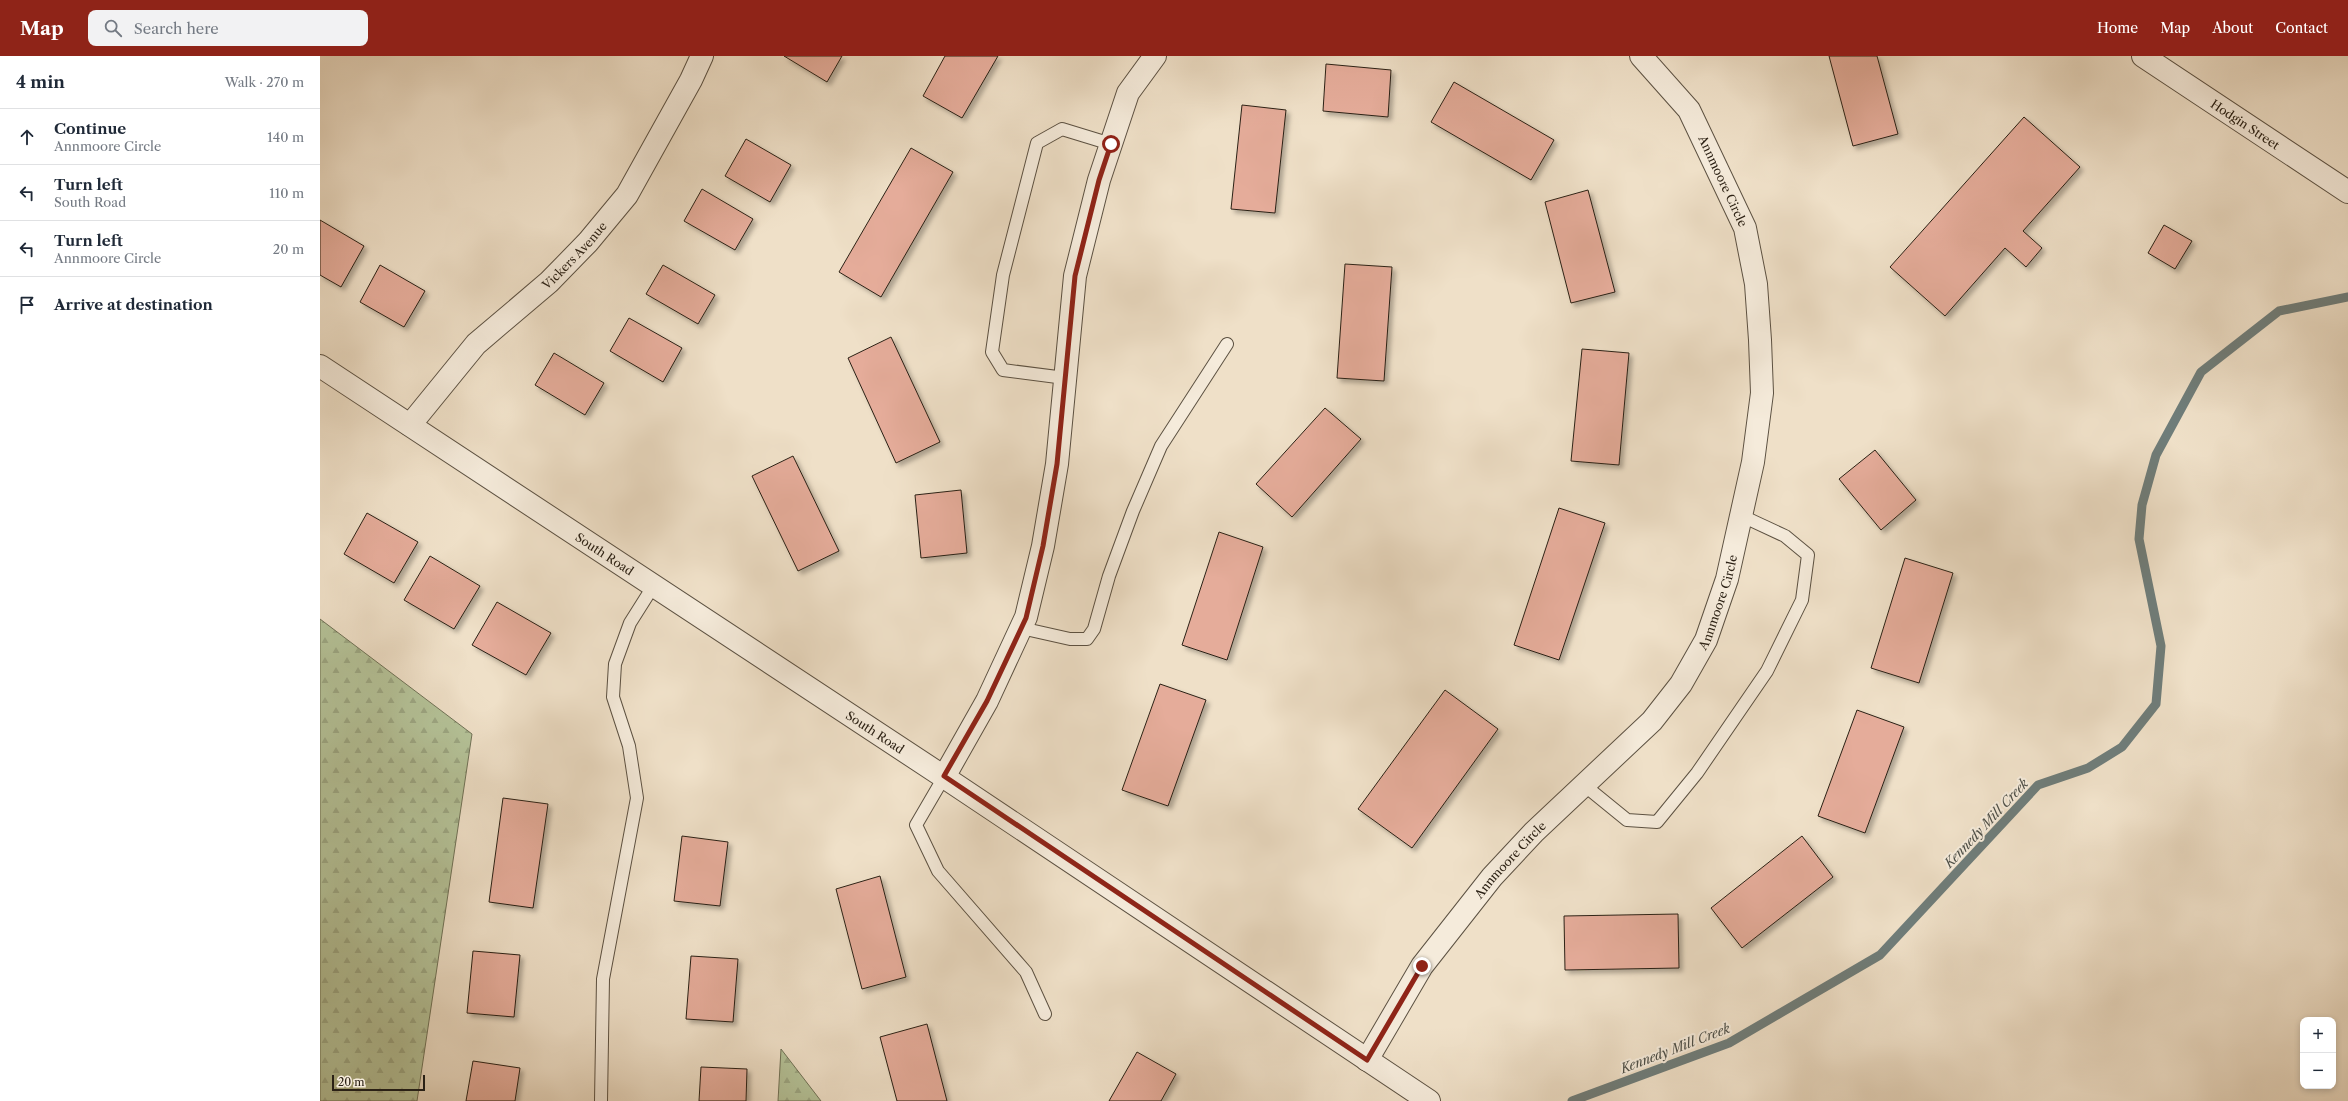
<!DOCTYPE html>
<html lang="en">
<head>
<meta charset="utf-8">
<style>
	:root { --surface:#fff; --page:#f2f2f3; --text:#1f2937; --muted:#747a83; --line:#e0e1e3; --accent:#8f2418 }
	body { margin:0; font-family:"Libre Caslon Text",serif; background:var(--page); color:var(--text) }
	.controls { position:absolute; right:12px; bottom:12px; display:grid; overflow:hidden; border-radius:8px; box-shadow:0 2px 6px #0003 }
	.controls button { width:36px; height:36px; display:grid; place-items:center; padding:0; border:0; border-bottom:1px solid var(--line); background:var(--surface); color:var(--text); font:20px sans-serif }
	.scale { position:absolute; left:12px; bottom:10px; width:93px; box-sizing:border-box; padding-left:4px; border:2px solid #2b2115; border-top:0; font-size:11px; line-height:14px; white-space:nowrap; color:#2b2115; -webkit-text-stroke:3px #f5ebdb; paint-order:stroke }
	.stop { position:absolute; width:12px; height:12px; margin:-9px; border:3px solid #8f2418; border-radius:50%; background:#fff }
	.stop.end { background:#8f2418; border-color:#fff; box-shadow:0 1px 4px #0008 }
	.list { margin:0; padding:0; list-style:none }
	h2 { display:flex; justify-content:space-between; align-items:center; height:52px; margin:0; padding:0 16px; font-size:17px }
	h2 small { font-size:13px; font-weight:400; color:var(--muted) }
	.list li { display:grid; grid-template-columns:26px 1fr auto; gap:12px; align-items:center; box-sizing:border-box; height:56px; padding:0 16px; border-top:1px solid var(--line) }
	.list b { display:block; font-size:15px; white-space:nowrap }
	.list p { margin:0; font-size:13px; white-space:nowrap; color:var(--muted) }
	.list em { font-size:13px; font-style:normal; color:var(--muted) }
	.icon { flex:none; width:22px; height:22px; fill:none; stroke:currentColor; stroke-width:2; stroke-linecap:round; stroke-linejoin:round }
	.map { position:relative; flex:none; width:2028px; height:1045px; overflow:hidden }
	header { display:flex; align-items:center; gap:24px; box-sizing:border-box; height:56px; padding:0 20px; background:var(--accent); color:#fff }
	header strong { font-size:19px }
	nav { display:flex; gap:22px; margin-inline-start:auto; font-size:14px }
	.search { width:280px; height:36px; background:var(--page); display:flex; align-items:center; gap:10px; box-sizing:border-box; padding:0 14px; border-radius:8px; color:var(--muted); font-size:15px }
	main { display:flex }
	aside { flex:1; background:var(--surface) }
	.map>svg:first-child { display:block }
	.forest { fill:url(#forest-firs); stroke:#707257 }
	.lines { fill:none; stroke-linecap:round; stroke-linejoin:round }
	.stream { stroke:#6f7d7a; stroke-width:9 }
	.building { fill:#e5ac9a; stroke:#2b2115; filter:url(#shadow) }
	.service-casing { stroke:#5c5142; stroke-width:14 }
	.minor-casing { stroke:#5c5142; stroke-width:24 }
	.tertiary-casing { stroke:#5c5142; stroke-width:24 }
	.service { stroke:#f5ebdb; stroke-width:12 }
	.minor { stroke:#f5ebdb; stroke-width:22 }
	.tertiary { stroke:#f5ebdb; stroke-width:22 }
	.route { stroke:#8f2418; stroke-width:5 }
	.labels { text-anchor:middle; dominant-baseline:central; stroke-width:4; stroke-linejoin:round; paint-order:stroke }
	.street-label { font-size:12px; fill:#2b2115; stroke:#f5ebdb }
	.water-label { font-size:13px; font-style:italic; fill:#4d4f48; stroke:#f5ebdb }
</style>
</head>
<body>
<header>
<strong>Map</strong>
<div class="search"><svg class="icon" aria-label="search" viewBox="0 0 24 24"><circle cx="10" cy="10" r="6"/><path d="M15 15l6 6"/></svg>Search here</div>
<nav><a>Home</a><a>Map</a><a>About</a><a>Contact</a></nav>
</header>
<main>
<aside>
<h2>4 min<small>Walk · 270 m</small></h2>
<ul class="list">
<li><svg class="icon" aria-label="ahead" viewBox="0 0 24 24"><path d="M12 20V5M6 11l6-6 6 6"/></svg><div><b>Continue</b><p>Annmoore Circle</p></div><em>140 m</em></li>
<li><svg class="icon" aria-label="left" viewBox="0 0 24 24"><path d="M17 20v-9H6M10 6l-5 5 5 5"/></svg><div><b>Turn left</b><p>South Road</p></div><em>110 m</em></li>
<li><svg class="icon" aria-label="left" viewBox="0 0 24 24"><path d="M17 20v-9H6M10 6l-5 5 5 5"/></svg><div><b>Turn left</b><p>Annmoore Circle</p></div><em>20 m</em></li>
<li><svg class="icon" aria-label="arrive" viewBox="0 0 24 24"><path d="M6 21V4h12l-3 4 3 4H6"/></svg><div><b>Arrive at destination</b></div></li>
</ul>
</aside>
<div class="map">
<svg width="2028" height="1045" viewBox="0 0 2028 1045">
	<defs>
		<pattern id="forest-firs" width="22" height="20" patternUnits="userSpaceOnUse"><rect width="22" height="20" fill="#b5c399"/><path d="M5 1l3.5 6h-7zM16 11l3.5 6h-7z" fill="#9ca783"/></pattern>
		<filter id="shadow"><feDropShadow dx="3.5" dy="3.5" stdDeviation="2" flood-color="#0004"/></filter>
	</defs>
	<rect width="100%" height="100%" fill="#efe0c8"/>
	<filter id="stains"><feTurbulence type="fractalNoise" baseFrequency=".005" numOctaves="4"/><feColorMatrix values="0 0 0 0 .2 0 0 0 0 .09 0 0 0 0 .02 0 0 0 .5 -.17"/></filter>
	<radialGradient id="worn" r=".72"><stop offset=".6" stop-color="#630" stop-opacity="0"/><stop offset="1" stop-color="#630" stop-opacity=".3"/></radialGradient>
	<path class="forest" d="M0,563l152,115 -55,367h-97z
		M461,993l40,52h-43z"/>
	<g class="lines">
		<path class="stream" d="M1252,1045l157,-58 151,-88 158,-170 50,-17 34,-21 34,-43 5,-58 -22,-107 3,-34 14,-50 45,-83 78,-61 69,-14"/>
	</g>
	<path class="building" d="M464,0h58l-15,26z
		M625,0h53l-36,62 -39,-22z
		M1509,0h48l21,78 -45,12z
		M1006,8l65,6 -3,47 -65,-6z
		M1134,26l100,58 -23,40 -100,-58z
		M922,49l44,5 -11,103 -44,-4z
		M1704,61l56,50 -57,64 19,17 -16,19 -21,-19 -60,68 -55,-49z
		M426,83l45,26 -21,37 -45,-26z
		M591,92l42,24 -72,125 -42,-25z
		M382,133l51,30 -18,31 -51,-29z
		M1268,134l27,102 -44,11 -26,-101z
		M0,164l44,26 -23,41 -21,-12z
		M1844,169l28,16 -17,28 -27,-16z
		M1025,208l47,3 -8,114 -47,-3z
		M60,209l45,26 -21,36 -44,-25z
		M343,209l52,30 -17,29 -52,-30z
		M309,262l53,30 -19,34 -53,-31z
		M571,281l49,105 -44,21 -48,-105z
		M1262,293l47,4 -10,112 -48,-4z
		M234,297l50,30 -19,32 -50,-30z
		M1005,352l36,31 -69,78 -36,-33z
		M1555,394l41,50 -35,30 -42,-51z
		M473,400l46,95 -41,20 -46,-95z
		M641,434l6,63 -46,5 -6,-63z
		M1239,452l46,15 -46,137 -45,-15z
		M47,457l51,29 -24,41 -50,-29z
		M899,476l44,15 -36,113 -45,-15z
		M110,500l50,30 -26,43 -50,-29z
		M1585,502l48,15 -34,110 -48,-15z
		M177,546l54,31 -25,42 -54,-30z
		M840,628l46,16 -38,106 -46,-16z
		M1125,634l53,39 -86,119 -54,-39z
		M1537,654l47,17 -39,106 -47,-17z
		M183,742l45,6 -15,104 -44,-6z
		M362,780l46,6 -8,64 -46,-5z
		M1482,780l31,41 -91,71 -31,-40z
		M560,820l26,101 -44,12 -26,-100z
		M1358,858l1,54 -114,2 -1,-54z
		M153,895l47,4 -6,62 -47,-4z
		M371,900l47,3 -5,63 -47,-3z
		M607,968l20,77h-50l-17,-64z
		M817,996l39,22 -15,27h-52z
		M153,1005l47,7 -5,33h-49z
		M381,1011l46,2 -1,32h-47z"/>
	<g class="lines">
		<defs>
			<path id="service" d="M745,322l-62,-8 -11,-18 11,-77 34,-132 25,-14 49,15
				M701,572l49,11h17l7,-10 15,-53 24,-65 28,-65 66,-102
				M624,721l-28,48 22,46 88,101 19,42
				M1264,729l43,35 30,2 40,-49 70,-102 35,-71 6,-45 -23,-19 -43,-20
				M281,1045l2,-122 34,-181 -8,-52 -16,-49 2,-33 15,-41 24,-38"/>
			<g id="minor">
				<path id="s1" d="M1823,0l205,136"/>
				<path id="s2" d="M90,369l66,-81 73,-62 39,-40 39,-47 64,-115 11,-24"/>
				<path d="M624,721l43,-76 39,-84 17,-71 14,-82 18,-188 24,-96 29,-87 27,-37"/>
				<path id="s3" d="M1047,1004l55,-94 70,-89 42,-45 118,-111 29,-37 25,-44 21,-61 26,-117 9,-69 -2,-53 -4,-56 -11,-56 -56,-118 -48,-54"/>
			</g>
			<g id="tertiary">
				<path id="s4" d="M0,310l624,411 485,324"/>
			</g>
		</defs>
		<use href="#service" class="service-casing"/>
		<use href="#minor" class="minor-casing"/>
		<use href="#tertiary" class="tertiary-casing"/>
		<use href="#service" class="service"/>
		<use href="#minor" class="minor"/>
		<use href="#tertiary" class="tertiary"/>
	</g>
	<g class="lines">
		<path class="route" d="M791,88l-12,36 -24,96 -18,188 -14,82 -17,72 -39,83 -43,75 423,284 55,-94"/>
	</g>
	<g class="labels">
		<g class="street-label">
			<text stroke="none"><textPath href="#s1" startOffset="123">Hodgin Street</textPath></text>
			<text transform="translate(1403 125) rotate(65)">Annmoore Circle</text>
			<text stroke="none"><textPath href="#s2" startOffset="237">Vickers Avenue</textPath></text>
			<text stroke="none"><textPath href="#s4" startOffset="341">South Road</textPath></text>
			<text stroke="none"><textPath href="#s3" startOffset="583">Annmoore Circle</textPath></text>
			<text stroke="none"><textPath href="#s4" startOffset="665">South Road</textPath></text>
			<text stroke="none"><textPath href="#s3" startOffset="247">Annmoore Circle</textPath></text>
		</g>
		<g class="water-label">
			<text transform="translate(1666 767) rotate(-47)">Kennedy Mill Creek</text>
			<text transform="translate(1355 992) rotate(-21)">Kennedy Mill Creek</text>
		</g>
	</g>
	<rect width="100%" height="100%" filter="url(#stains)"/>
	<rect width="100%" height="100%" fill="url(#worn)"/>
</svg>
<div class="controls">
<button>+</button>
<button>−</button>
</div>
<div class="scale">20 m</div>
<div class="stop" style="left:791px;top:88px"></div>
<div class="stop end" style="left:1102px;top:910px"></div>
</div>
</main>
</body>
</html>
